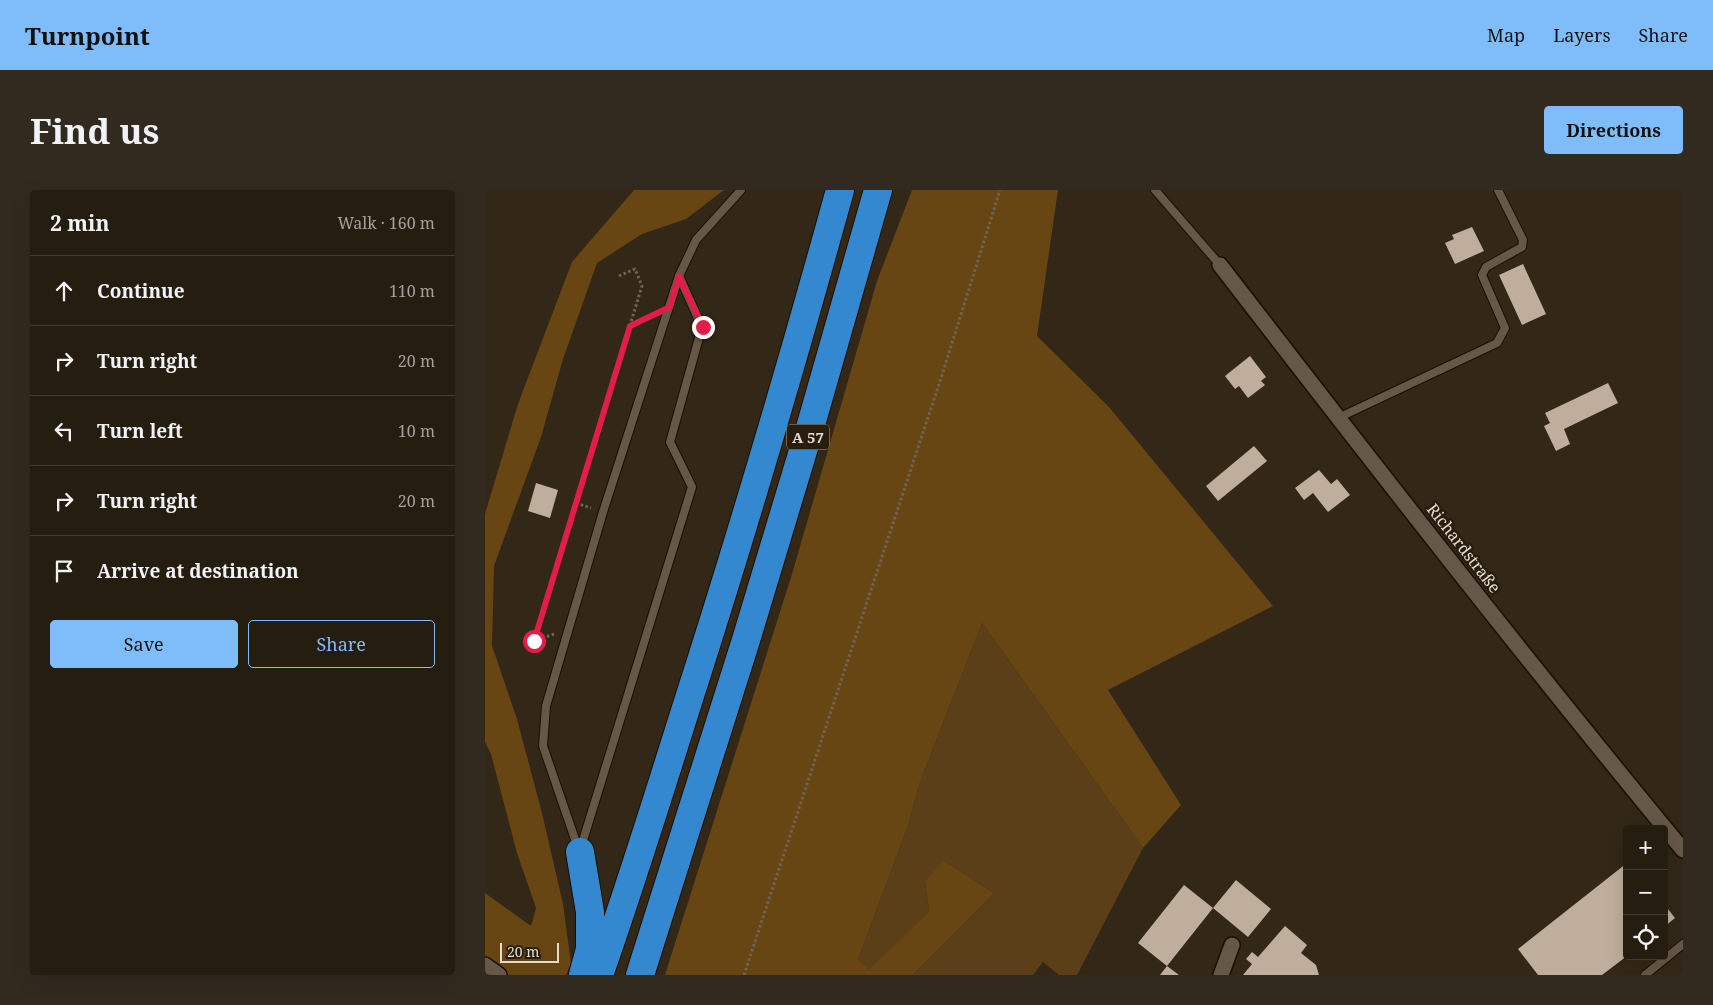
<!DOCTYPE html>
<html lang="en">
<head>
<meta charset="utf-8">
<style>
	:root { --surface:#261d11; --page:#322a1f; --text:#f1f3f6; --muted:#a4a29f; --line:#423b31; --accent:#7ebdf9 }
	body { margin:0; font-family:"Noto Serif",serif; background:var(--page); color:var(--text) }
	.controls { position:absolute; right:15px; bottom:15px; display:grid; overflow:hidden; border-radius:5px; box-shadow:0 5px 20px #0002 }
	.controls button { width:45px; height:45px; display:grid; place-items:center; padding:0; border:0; border-bottom:1px solid var(--line); background:var(--surface); color:var(--text); font:25px sans-serif }
	.scale { position:absolute; left:15px; bottom:12px; width:59px; box-sizing:border-box; padding-left:5px; border:2px solid #e3dbd1; border-top:0; font-size:14px; line-height:18px; white-space:nowrap; color:#e3dbd1; -webkit-text-stroke:4px #291d0e; paint-order:stroke }
	.stop { position:absolute; width:15px; height:15px; margin:-11px; border:4px solid #e11d48; border-radius:50%; background:#fff }
	.stop.end { background:#e11d48; border-color:#fff; box-shadow:0 1px 5px #0008 }
	.list { margin:0; padding:0; list-style:none }
	h2 { display:flex; justify-content:space-between; align-items:center; height:65px; margin:0; padding:0 20px; font-size:21px }
	h2 small { font-size:16px; font-weight:400; color:var(--muted) }
	.list li { display:grid; grid-template-columns:32px 1fr auto; gap:15px; align-items:center; box-sizing:border-box; height:70px; padding:0 20px; border-top:1px solid var(--line) }
	.list b { display:block; font-size:19px; white-space:nowrap }
	.list em { font-size:16px; font-style:normal; color:var(--muted) }
	.actions { display:flex; gap:10px; padding:15px 20px }
	.actions a { flex:1; padding:11px 0; border:1px solid var(--accent); border-radius:5px; text-align:center; font-size:18px; color:var(--accent) }
	.actions .main { background:var(--accent); color:#111 }
	.icon { flex:none; width:28px; height:28px; fill:none; stroke:currentColor; stroke-width:2; stroke-linecap:round; stroke-linejoin:round }
	.map { position:relative; flex:none; width:1198px; height:785px; overflow:hidden; border-radius:5px }
	header { display:flex; align-items:center; gap:30px; box-sizing:border-box; height:70px; padding:0 25px; background:var(--accent); color:#111 }
	header strong { font-size:24px }
	nav { display:flex; gap:28px; margin-inline-start:auto; font-size:18px }
	.intro { display:flex; align-items:center; justify-content:space-between; box-sizing:border-box; height:120px; padding:0 30px }
	h1 { margin:0; font-size:35px }
	.button { padding:12px 22px; border-radius:5px; background:var(--accent); color:#111; font-size:18px; font-weight:700 }
	main { display:flex; gap:30px; padding:0 30px }
	aside { flex:1; background:var(--surface); border-radius:5px; box-shadow:0 5px 20px #0002 }
	.map>svg:first-child { display:block }
	.green { fill:#5a3f19 }
	.forest { fill:#684613 }
	.building { fill:#beae9b }
	.lines { fill:none; stroke-linecap:round; stroke-linejoin:round }
	.service-casing { stroke:#1a0f02; stroke-width:10 }
	.minor-casing { stroke:#1a0f02; stroke-width:18 }
	.motorway-casing { stroke:#1a0f02; stroke-width:30 }
	.path { stroke:#6f6456; stroke-width:3; stroke-dasharray:2.5 2.5; stroke-linecap:butt }
	.service { stroke:#665847; stroke-width:8 }
	.minor { stroke:#665847; stroke-width:15 }
	.motorway { stroke:#3488d0; stroke-width:28 }
	.route { stroke:#e11d48; stroke-width:6 }
	.labels { text-anchor:middle; dominant-baseline:central; stroke-width:5; stroke-linejoin:round; paint-order:stroke }
	.shield { fill:#291d0e; stroke:#aba296; stroke-width:1 }
	.shield-label { font-size:15px; font-weight:bold; fill:#e3dbd1 }
	.street-label { font-size:16px; fill:#e3dbd1; stroke:#291d0e }
</style>
</head>
<body>
<header>
<strong>Turnpoint</strong>
<nav><a>Map</a><a>Layers</a><a>Share</a></nav>
</header>
<div class="intro"><h1>Find us</h1><a class="button">Directions</a></div>
<main>
<aside>
<h2>2 min<small>Walk · 160 m</small></h2>
<ul class="list">
<li><svg class="icon" aria-label="ahead" viewBox="0 0 24 24"><path d="M12 20V5M6 11l6-6 6 6"/></svg><div><b>Continue</b></div><em>110 m</em></li>
<li><svg class="icon" aria-label="right" viewBox="0 0 24 24"><path d="M7 20v-9h11M14 6l5 5-5 5"/></svg><div><b>Turn right</b></div><em>20 m</em></li>
<li><svg class="icon" aria-label="left" viewBox="0 0 24 24"><path d="M17 20v-9H6M10 6l-5 5 5 5"/></svg><div><b>Turn left</b></div><em>10 m</em></li>
<li><svg class="icon" aria-label="right" viewBox="0 0 24 24"><path d="M7 20v-9h11M14 6l5 5-5 5"/></svg><div><b>Turn right</b></div><em>20 m</em></li>
<li><svg class="icon" aria-label="arrive" viewBox="0 0 24 24"><path d="M6 21V4h12l-3 4 3 4H6"/></svg><div><b>Arrive at destination</b></div></li>
</ul>
<div class="actions"><a class="main">Save</a><a>Share</a></div>
</aside>
<div class="map">
<svg width="1198" height="785" viewBox="0 0 1198 785">
	<rect width="100%" height="100%" fill="#332717"/>
	<path class="green" d="M497,433l161,225 -66,127h-18l-16,-13 -10,13h-120l81,-82 -51,-33 -18,23 4,28 -60,60 -11,-12 50,-133 11,-41z"/>
	<path class="forest" d="M149,0h90l-38,29 -44,15 -45,29 -34,96 -22,78 -47,129 -2,80 25,73 25,94 21,91 8,59 -5,12h-81v-82l46,33 5,-18 -19,-55 -26,-99 -6,-12v-228l33,-110 54,-142z
		M427,0h146l-21,146 72,71 164,199 -165,84 73,115 -38,43 -161,-225 -63,162 -11,41 -50,133 11,11 60,-59 -4,-29 18,-22 51,33 -81,82h-248l127,-401 85,-293z"/>
	<path class="building" d="M987,37l12,24 -29,13 -10,-21 9,-4 -2,-4z
		M1038,74l23,50 -24,11 -23,-50z
		M765,166l16,21 -5,4 4,4 -17,13 -9,-12 -4,3 -10,-13z
		M1123,193l10,20 -54,26 6,15 -14,7 -12,-25 6,-3 -5,-10z
		M769,256l13,15 -49,40 -12,-15z
		M834,280l12,14 6,-5 13,16 -22,17 -15,-19 -9,7 -9,-12z
		M51,293l22,7 -8,28 -22,-7z
		M1142,673v93l-25,19h-64l-20,-26z
		M751,690l35,29 -23,28 -35,-29z
		M699,695l29,23 -46,58 -29,-23z
		M1179,714l11,14 -11,9z
		M800,736l22,19 -6,8 15,12 3,10h-76l9,-11 -6,-5 6,-7 6,5z
		M682,776l12,9h-19z"/>
	<g class="lines">
		<defs>
			<path id="service" d="M670,0l65,75
				M853,228l159,-75 8,-15 -23,-53 4,-8 36,-20 1,-7 -25,-50
				M96,657l111,-360 -22,-45 32,-115 -23,-51
				M93,658l-35,-102 3,-40 57,-194 76,-236 17,-36 45,-50
				M1160,785l38,-31"/>
			<path id="minor" d="M735,75c152,197 305,394 463,585
				M0,775l14,10
				M736,785l11,-30"/>
			<path id="motorway" d="M95,662l10,60v37l-7,26
				M114,785c31,-88 59,-178 87,-267 55,-171 106,-344 154,-518
				M155,785l106,-335 66,-219 66,-231"/>
		</defs>
		<use href="#service" class="service-casing"/>
		<use href="#minor" class="minor-casing"/>
		<use href="#motorway" class="motorway-casing"/>
		<path class="path" d="M134,86l16,-7 7,17 -12,39
			M91,313l15,5
			M69,444l-20,7 96,-315 22,-11
			M259,785l199,-603 57,-182"/>
		<use href="#service" class="service"/>
		<use href="#minor" class="minor"/>
		<use href="#motorway" class="motorway"/>
	</g>
	<g class="lines">
		<path class="route" d="M49,451l96,-315 40,-19 9,-31 24,51"/>
	</g>
	<g class="labels">
		<rect class="shield" x="302" y="234.5" width="42" height="25" rx="4"/>
		<g class="shield-label">
			<text x="323" y="247">A 57</text>
		</g>
		<g class="street-label">
			<text transform="translate(979 358) rotate(52)">Richardstraße</text>
		</g>
	</g>
</svg>
<div class="controls">
<button>+</button>
<button>−</button>
<button><svg class="icon" aria-label="locate" viewBox="0 0 24 24"><circle cx="12" cy="12" r="6"/><path d="M12 2v4M12 18v4M2 12h4M18 12h4"/></svg></button>
</div>
<div class="scale">20 m</div>
<div class="stop" style="left:49px;top:451px"></div>
<div class="stop end" style="left:218px;top:137px"></div>
</div>
</main>
</body>
</html>
